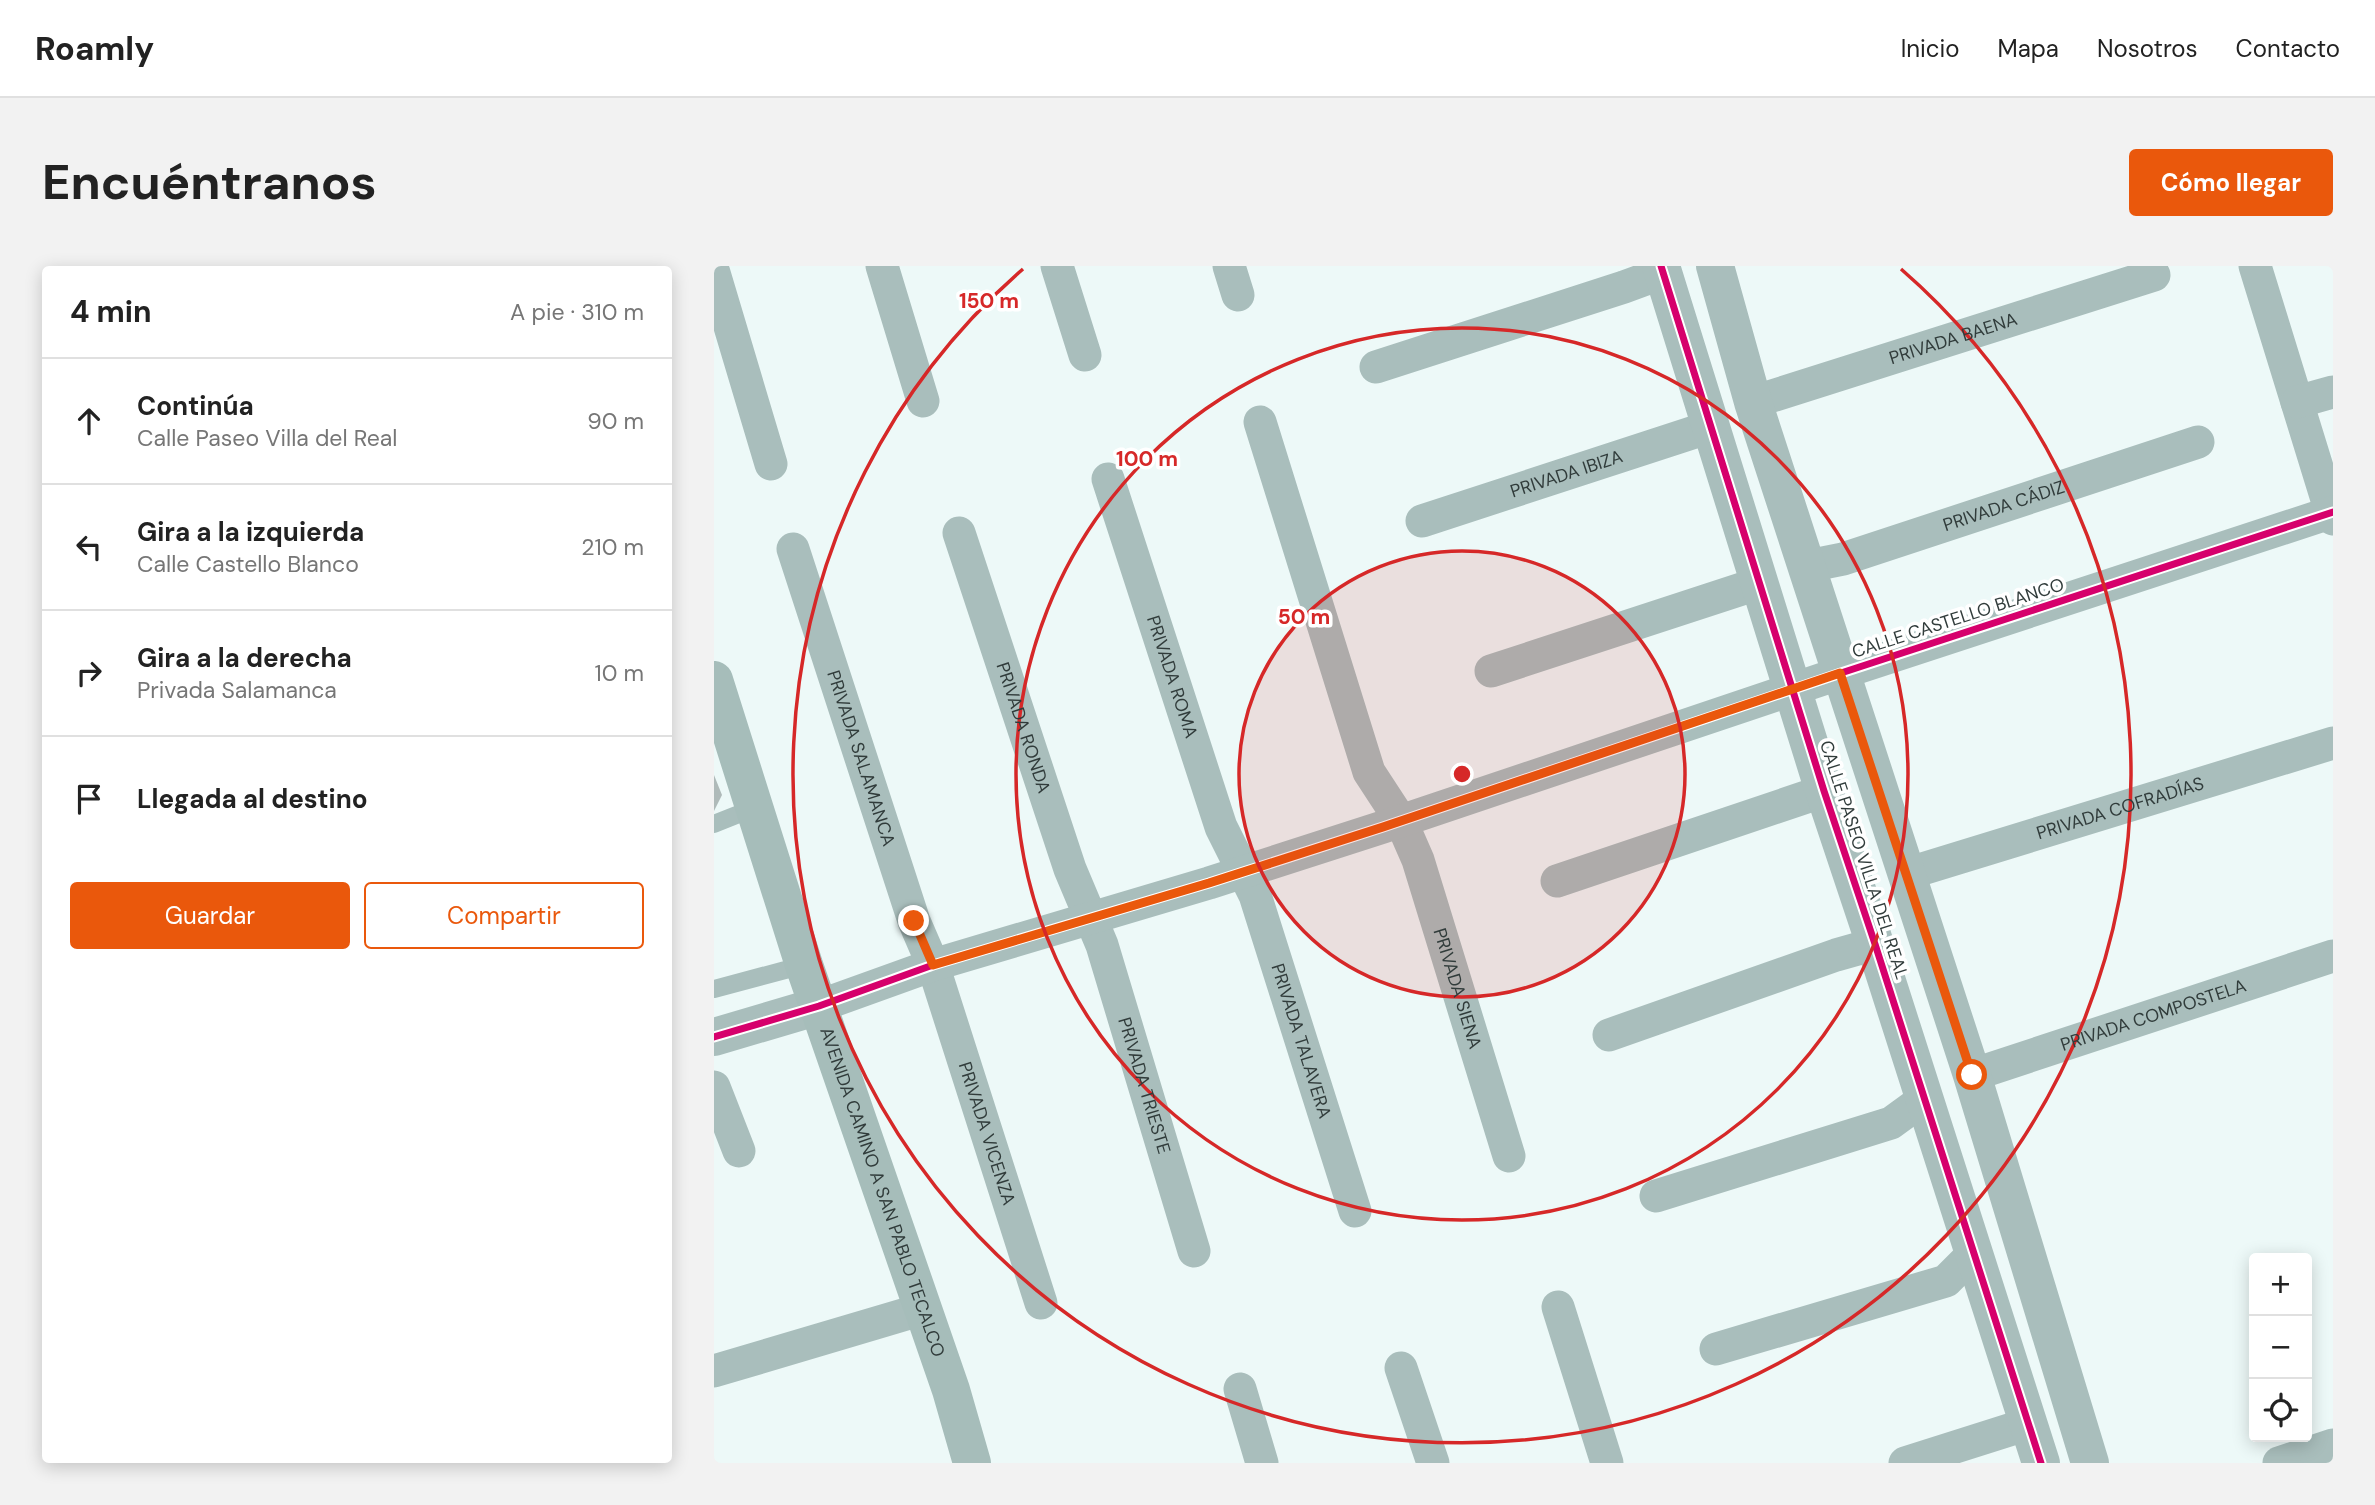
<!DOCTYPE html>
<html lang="es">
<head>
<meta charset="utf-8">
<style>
	:root { --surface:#fff; --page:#f2f2f2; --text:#222; --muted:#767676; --line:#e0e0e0; --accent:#ea580c }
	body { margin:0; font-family:"DM Sans",sans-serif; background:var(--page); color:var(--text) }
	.controls { position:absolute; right:21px; bottom:21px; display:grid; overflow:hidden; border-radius:7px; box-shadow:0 4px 18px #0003 }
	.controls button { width:63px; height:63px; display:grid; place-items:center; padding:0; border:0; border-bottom:2px solid var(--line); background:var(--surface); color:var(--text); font:35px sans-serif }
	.stop { position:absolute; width:21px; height:21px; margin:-16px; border:5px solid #ea580c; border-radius:50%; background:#fff }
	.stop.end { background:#ea580c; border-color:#fff; box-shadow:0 2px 7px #0008 }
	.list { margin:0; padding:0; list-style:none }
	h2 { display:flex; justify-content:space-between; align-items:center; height:91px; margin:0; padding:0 28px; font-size:30px }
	h2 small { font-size:23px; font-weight:400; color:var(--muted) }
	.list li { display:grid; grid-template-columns:46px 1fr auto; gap:21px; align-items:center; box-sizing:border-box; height:126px; padding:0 28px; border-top:2px solid var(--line) }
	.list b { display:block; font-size:26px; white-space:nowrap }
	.list p { margin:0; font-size:23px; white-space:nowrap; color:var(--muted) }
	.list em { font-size:23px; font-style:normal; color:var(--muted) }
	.actions { display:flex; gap:14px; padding:21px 28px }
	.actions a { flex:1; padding:16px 0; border:2px solid var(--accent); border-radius:7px; text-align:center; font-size:24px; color:var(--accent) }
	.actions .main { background:var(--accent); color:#fff }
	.icon { flex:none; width:38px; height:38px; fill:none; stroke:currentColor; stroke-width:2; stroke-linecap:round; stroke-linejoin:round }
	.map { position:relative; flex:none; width:1619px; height:1197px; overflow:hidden; border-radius:7px }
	header { display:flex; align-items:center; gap:42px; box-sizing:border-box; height:98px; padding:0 35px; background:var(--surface); border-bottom:2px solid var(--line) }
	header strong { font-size:33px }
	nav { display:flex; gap:38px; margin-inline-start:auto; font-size:24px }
	.intro { display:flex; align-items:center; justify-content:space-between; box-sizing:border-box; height:168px; padding:0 42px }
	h1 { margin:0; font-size:49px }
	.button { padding:18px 32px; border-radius:7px; background:var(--accent); color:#fff; font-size:24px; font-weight:700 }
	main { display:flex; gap:42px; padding:0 42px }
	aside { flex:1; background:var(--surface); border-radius:7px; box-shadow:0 4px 18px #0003 }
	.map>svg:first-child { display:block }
	.building { fill:#afbab9 }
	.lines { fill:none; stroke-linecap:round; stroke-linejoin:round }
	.service { stroke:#a9bebc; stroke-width:18 }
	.minor { stroke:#a9bebc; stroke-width:33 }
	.tertiary { stroke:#a9bebc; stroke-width:38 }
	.secondary { stroke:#a6bdba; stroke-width:38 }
	.cycleway-casing { stroke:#fff; stroke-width:11 }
	.cycleway { stroke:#d6006c; stroke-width:7 }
	.route { stroke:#ea580c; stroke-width:9 }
	.ring { fill:none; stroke:#d62828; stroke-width:3.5 }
	.labels { text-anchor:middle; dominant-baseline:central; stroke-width:7; stroke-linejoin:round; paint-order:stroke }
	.street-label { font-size:18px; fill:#313c3b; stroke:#fff }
	.centre { fill:#d62828; stroke:#fff; stroke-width:3.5 }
	.ring-label { font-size:21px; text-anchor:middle; font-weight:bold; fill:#d62828; stroke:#fff; stroke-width:7; stroke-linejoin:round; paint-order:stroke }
</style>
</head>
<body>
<header>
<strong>Roamly</strong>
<nav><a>Inicio</a><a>Mapa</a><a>Nosotros</a><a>Contacto</a></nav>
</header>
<div class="intro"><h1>Encuéntranos</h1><a class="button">Cómo llegar</a></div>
<main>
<aside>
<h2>4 min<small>A pie · 310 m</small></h2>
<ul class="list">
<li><svg class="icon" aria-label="ahead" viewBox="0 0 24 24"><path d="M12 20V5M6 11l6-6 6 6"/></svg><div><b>Continúa</b><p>Calle Paseo Villa del Real</p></div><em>90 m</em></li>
<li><svg class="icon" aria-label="left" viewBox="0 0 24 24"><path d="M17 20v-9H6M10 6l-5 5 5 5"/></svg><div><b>Gira a la izquierda</b><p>Calle Castello Blanco</p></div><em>210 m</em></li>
<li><svg class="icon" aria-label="right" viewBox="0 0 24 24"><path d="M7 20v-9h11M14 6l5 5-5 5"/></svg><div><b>Gira a la derecha</b><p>Privada Salamanca</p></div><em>10 m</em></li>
<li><svg class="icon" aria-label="arrive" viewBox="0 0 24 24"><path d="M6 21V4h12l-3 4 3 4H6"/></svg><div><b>Llegada al destino</b></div></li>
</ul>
<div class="actions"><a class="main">Guardar</a><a>Compartir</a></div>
</aside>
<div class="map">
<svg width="1619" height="1197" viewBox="0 0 1619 1197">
	<rect width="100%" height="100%" fill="#edf9f8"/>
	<path class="building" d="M0,509l8,20 -8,16z"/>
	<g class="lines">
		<path class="service" d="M0,558l40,-16
			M0,723l90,-24"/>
		<g class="minor">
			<path d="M168,0l41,135"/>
			<path d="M343,0l28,89"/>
			<path d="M515,0l9,29"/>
			<path d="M1541,0l78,253"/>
			<path d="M0,7l57,191"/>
			<path d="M662,101l248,-80 38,-14"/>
			<path id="s1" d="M1039,136l401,-127"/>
			<path d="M1583,136l36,-10"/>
			<path id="s2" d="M546,156l109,350 32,49 17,39 91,296"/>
			<path id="s3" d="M394,213l113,348 34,68 100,316"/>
			<path id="s4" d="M708,255l288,-94"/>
			<path id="s5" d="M245,267l111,336 32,76 92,306"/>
			<path id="s6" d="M79,283l121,372 19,44 108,338"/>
			<path id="s7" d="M1094,300l35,-7 355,-117"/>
			<path d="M777,405l269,-88"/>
			<path id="s8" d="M1192,608l427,-131"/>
			<path d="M843,615l267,-90"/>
			<path d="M105,740l114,-41 276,-82 174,-56 458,-154 492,-161"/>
			<path d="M895,769l227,-80 39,-11"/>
			<path id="s9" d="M1258,809l361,-119"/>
			<path d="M0,821l25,64"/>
			<path d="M942,930l235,-73 33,-24"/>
			<path d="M844,1041l49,156"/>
			<path d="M1002,1083l230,-68 27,-27"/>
			<path d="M687,1102l32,95"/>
			<path d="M0,1105l209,-62"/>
			<path d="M526,1123l22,74"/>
			<path d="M1191,1197l123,-39"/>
			<path d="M1565,1197l54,-18"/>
		</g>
		<path class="tertiary" d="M947,0l163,525 51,153 166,519
			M1001,0l38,136 219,673 118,388
			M0,771l105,-31"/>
		<path class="secondary" id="s10" d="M0,414l90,285 147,425 21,73"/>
		<defs>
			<path id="cycleway" d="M947,0l163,525 51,153 166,519
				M0,771l105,-31 114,-41 276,-82 174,-56 458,-154 492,-161"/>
		</defs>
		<use href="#cycleway" class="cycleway-casing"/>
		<use href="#cycleway" class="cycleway"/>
	</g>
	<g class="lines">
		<path class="route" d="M200,655l19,44 276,-82 174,-56 457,-154 132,402"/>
	</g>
	<circle cx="748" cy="508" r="223" fill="#d62828" fill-opacity=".12"/>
	<g class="ring">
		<circle cx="748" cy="508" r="223"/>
		<circle cx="748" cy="508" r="446"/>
		<path d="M1187 3A669 669 0 1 1 309 3"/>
	</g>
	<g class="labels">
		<g class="street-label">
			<text stroke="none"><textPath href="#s1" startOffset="210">PRIVADA BAENA</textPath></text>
			<text stroke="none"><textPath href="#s4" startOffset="152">PRIVADA IBIZA</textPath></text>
			<text stroke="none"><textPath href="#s7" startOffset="205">PRIVADA CÁDIZ</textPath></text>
			<text transform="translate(1244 352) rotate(-18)">CALLE CASTELLO BLANCO</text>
			<text stroke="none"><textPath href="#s3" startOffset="208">PRIVADA ROMA</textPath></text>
			<text stroke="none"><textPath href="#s5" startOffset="205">PRIVADA RONDA</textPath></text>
			<text stroke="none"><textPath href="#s6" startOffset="220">PRIVADA SALAMANCA</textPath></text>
			<text stroke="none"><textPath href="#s8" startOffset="224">PRIVADA COFRADÍAS</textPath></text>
			<text transform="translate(1150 594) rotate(72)">CALLE PASEO VILLA DEL REAL</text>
			<text stroke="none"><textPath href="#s2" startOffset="602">PRIVADA SIENA</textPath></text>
			<text stroke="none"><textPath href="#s9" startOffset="191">PRIVADA COMPOSTELA</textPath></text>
			<text stroke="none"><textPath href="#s3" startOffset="595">PRIVADA TALAVERA</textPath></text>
			<text stroke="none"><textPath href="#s5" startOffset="583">PRIVADA TRIESTE</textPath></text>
			<text stroke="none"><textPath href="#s6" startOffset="616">PRIVADA VICENZA</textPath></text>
			<text stroke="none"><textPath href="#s10" startOffset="539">AVENIDA CAMINO A SAN PABLO TECALCO</textPath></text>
		</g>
	</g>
	<circle cx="748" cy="508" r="10" class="centre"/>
	<g class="ring-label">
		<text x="275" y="42">150 m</text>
		<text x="433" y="200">100 m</text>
		<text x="590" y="358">50 m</text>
	</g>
</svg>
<div class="controls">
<button>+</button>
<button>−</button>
<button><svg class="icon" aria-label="locate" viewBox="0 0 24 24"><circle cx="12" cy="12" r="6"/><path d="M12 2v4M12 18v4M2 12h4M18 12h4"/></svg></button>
</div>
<div class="stop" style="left:1258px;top:809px"></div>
<div class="stop end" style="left:200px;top:655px"></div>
</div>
</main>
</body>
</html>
